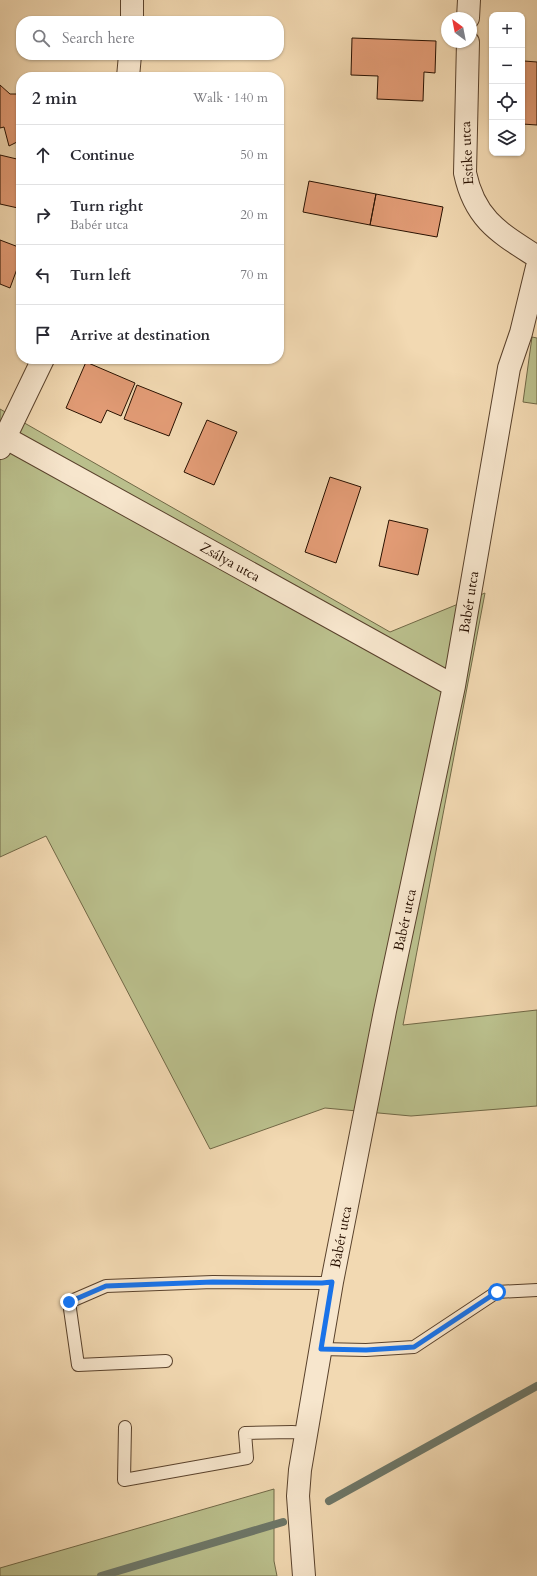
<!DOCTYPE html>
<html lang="en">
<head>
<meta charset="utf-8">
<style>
	:root { --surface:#fff; --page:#f2f2f3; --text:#2b2b33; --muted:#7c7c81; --line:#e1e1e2 }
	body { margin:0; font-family:Cardo,serif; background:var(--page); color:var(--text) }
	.controls { position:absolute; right:12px; top:12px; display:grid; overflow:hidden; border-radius:8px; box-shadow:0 1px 3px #0004 }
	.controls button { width:36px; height:36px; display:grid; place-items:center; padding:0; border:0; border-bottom:1px solid var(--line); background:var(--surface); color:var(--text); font:20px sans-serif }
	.compass { position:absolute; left:441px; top:12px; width:36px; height:36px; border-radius:50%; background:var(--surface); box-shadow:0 1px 3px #0004; rotate:328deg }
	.stop { position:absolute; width:12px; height:12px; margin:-9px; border:3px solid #1a73e8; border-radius:50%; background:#fff }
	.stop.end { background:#1a73e8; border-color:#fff; box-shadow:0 1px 4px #0008 }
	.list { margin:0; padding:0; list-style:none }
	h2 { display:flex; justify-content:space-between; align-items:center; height:52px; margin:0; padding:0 16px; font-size:17px }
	h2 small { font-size:13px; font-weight:400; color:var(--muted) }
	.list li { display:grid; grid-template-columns:26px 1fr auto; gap:12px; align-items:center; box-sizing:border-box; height:60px; padding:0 16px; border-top:1px solid var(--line) }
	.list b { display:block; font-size:15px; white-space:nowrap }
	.list p { margin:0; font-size:13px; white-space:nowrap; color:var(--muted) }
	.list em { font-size:13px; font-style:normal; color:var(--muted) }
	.icon { flex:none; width:22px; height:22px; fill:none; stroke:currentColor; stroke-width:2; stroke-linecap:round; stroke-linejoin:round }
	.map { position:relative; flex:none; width:537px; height:1576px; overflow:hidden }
	.search { position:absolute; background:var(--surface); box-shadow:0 1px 3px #0004; left:16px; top:16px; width:268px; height:44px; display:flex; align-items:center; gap:10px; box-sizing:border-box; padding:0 14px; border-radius:16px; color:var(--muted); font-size:15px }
	.panel { position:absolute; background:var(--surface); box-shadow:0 1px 3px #0004; left:16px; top:72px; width:268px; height:292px; border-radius:16px }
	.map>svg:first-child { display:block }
	.green { fill:#babf8c; stroke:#716846 }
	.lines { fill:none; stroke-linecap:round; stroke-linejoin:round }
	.stream { stroke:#6d7667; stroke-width:8 }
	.building { fill:#e39c76; stroke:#281000 }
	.service-casing { stroke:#5a422c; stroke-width:14 }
	.minor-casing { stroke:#5a422c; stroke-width:24 }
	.service { stroke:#f7e6cd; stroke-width:12 }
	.minor { stroke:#f7e6cd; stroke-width:22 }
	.route { stroke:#1a73e8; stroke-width:5 }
	.labels { text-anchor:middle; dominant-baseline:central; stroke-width:4; stroke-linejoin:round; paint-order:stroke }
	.street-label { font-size:14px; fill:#281000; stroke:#f7e6cd }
</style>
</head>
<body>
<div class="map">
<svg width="537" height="1576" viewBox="0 0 537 1576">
	<rect width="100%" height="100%" fill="#f2d9b2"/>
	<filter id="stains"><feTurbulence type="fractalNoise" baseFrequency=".005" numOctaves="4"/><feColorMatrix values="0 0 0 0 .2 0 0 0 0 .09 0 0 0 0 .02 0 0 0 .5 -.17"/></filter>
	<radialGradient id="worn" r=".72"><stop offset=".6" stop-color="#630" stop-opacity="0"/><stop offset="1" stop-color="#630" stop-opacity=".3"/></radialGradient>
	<path class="green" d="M532,337l5,1v66l-14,-2z
		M0,409l390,223 95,-39 -82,432 134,-15v96l-126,10 -86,-8 -115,41 -164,-313 -46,21z
		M274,1489v72l3,15h-277v-8z"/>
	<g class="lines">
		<path class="stream" d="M329,1501l208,-115
			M101,1576l182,-54"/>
	</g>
	<path class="building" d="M352,38l84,3 -1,32 -11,-1 -1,29 -46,-2 1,-23 -27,-1z
		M524,61l13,1v63l-15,-1z
		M0,85l10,9h11v46l-12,6 -5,-19 -4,1z
		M0,155l21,5v36l-3,12 -18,-4z
		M309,181l67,13 -6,31 -67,-13z
		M376,194l67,13 -6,30 -67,-12z
		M0,240l21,8v10l-11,30 -10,-4z
		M86,362l49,21 -14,33 -14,-6 -6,13 -35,-15z
		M137,385l45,18 -13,33 -45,-17z
		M207,420l30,12 -23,53 -30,-13z
		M330,477l31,10 -25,76 -31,-11z
		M389,520l39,9 -10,46 -39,-9z"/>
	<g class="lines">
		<defs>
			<path id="service" d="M321,1349l45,1 48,-3 83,-55 40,-2
				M166,1361l-88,4 -9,-63 37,-16 107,-4 109,1 10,-1
				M125,1427l-1,53 123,-22 -2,-25 47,-1 15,1"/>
			<path id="minor" d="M468,18l1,-18
				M132,21v-21
				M468,42l-3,131c10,47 35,60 72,84
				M128,77l2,-22
				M6,438l448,248
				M0,448l43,-89
				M304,1576l-6,-80 2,-26 32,-188 53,-271 69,-325 55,-318 12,-35 16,-66"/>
		</defs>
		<use href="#service" class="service-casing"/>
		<use href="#minor" class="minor-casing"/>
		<use href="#service" class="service"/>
		<use href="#minor" class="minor"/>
	</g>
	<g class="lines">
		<path class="route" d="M69,1302l37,-16 107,-4 109,1 10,-1 -11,67 45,1 48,-3 83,-55"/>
	</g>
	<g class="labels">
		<g class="street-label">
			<text transform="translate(467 153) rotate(-93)">Estike utca</text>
			<text transform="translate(230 562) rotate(29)">Zsálya utca</text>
			<text transform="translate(469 602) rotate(-81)">Babér utca</text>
			<text transform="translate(405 920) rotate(-78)">Babér utca</text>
			<text transform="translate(341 1237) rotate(-79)">Babér utca</text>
		</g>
	</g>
	<rect width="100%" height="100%" filter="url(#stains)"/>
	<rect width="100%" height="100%" fill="url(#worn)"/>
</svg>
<div class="controls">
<button>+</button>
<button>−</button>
<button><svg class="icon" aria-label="locate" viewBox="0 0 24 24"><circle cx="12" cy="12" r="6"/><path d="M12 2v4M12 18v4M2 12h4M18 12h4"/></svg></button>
<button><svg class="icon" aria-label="layers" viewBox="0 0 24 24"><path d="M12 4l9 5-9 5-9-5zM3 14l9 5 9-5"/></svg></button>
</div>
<svg class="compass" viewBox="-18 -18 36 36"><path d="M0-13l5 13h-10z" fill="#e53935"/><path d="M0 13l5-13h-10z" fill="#7c7c81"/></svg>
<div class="stop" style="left:497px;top:1292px"></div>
<div class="stop end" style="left:69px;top:1302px"></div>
<div class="search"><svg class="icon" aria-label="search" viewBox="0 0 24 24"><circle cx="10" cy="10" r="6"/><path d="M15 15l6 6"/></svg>Search here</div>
<section class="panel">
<h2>2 min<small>Walk · 140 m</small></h2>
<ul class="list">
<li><svg class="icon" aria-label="ahead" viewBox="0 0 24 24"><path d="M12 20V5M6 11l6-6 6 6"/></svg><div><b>Continue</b></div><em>50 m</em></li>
<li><svg class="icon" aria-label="right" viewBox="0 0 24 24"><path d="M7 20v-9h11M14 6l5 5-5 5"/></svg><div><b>Turn right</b><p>Babér utca</p></div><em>20 m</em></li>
<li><svg class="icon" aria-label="left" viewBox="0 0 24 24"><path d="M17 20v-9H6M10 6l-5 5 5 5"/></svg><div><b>Turn left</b></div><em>70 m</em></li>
<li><svg class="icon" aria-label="arrive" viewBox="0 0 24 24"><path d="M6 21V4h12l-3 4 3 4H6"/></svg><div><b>Arrive at destination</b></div></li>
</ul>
</section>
</div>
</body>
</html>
